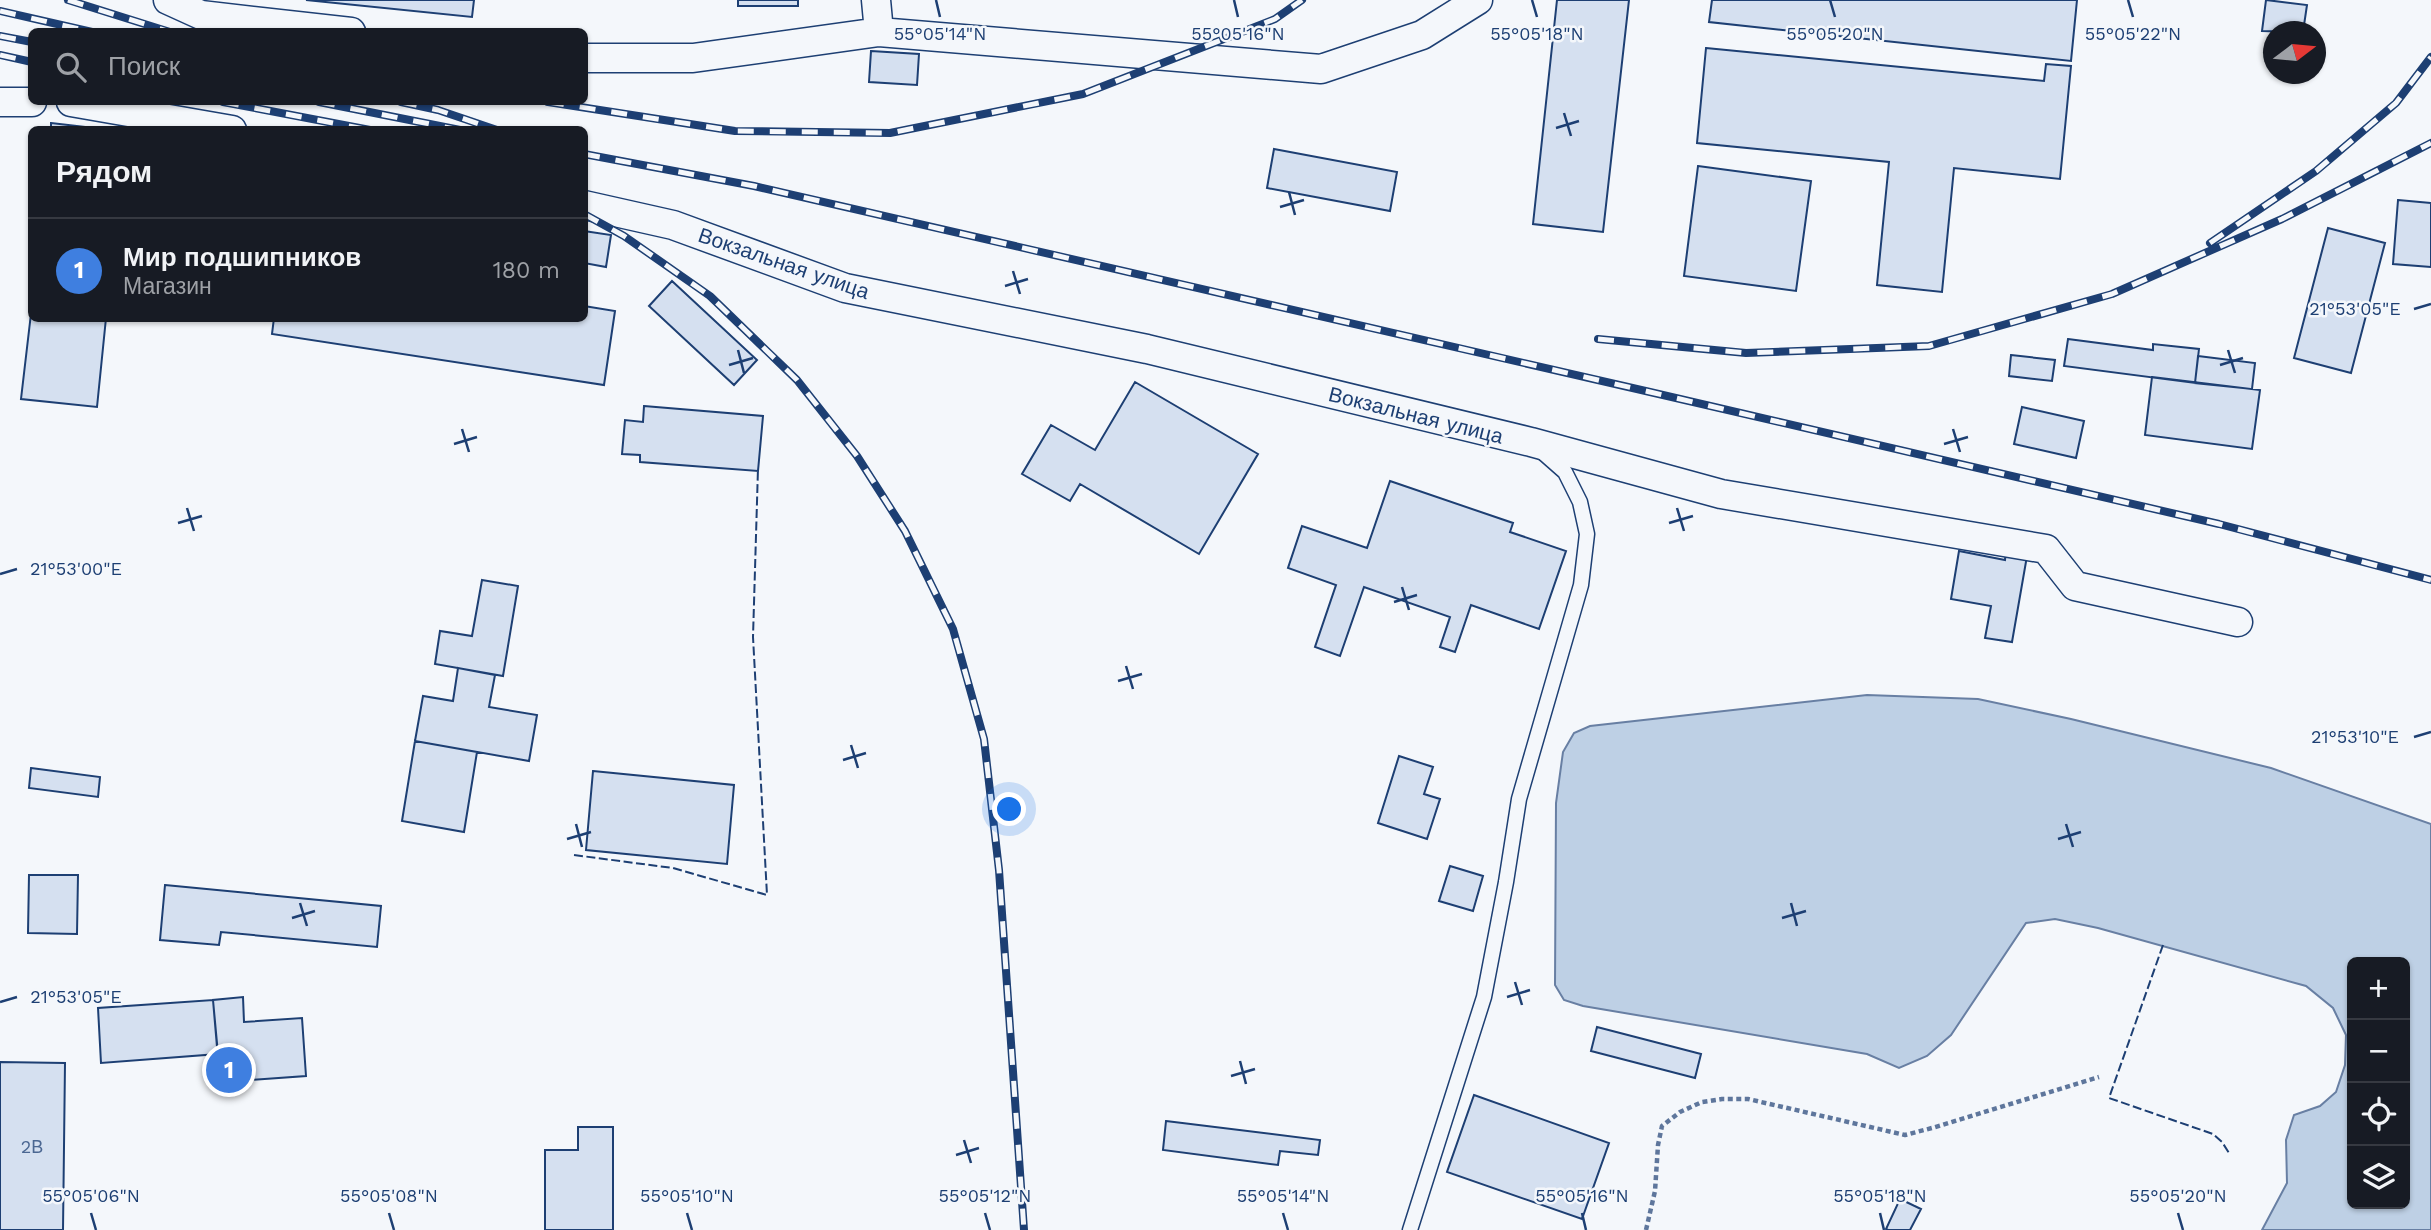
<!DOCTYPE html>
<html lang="ru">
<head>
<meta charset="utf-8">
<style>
	:root { --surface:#171b24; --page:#242831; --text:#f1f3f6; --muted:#9ea1a6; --line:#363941; --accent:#0b8043 }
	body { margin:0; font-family:"Work Sans",sans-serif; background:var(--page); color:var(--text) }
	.controls { position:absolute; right:21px; bottom:21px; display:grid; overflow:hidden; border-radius:10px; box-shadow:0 2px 5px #0004 }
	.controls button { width:63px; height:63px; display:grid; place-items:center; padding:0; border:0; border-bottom:2px solid var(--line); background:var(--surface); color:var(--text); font:35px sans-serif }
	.compass { position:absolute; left:2263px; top:21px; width:63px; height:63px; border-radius:50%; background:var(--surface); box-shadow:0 2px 5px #0004; rotate:74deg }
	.you { position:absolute; left:1010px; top:810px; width:24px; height:24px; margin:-18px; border:5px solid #fff; border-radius:50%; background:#1a73e8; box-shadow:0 0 0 10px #1a73e833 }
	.badge { display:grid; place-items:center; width:46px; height:46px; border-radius:50%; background:var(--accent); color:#fff; font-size:23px; font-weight:700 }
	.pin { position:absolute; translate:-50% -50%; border:4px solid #fff; box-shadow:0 2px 7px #0006 }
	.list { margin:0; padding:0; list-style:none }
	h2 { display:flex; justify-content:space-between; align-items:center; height:91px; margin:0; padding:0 28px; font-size:30px }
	h2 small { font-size:23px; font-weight:400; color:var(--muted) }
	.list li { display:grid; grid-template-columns:46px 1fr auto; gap:21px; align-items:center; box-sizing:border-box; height:105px; padding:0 28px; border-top:2px solid var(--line) }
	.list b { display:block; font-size:26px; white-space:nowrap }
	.list p { margin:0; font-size:23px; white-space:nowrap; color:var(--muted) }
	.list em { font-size:23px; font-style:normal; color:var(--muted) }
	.icon { flex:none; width:38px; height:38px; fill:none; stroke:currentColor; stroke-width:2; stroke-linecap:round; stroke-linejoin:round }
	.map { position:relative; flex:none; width:2431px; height:1230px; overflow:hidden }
	.search { position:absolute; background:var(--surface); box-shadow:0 2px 5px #0004; left:28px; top:28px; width:560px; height:77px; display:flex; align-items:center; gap:18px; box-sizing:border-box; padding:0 24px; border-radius:10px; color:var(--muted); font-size:26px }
	.panel { position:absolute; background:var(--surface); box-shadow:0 2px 5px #0004; left:28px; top:126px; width:560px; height:196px; border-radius:10px }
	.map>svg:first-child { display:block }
	.water { fill:#bed0e5; stroke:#687fa3; stroke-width:2; fill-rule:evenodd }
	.building { fill:#d5e0f0; stroke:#1d3f73; stroke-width:2 }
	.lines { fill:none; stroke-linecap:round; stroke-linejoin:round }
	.service-casing { stroke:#1d3f73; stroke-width:17 }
	.minor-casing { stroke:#1d3f73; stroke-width:31 }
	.path { stroke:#5e769c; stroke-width:4.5; stroke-dasharray:5 3.5; stroke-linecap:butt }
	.service { stroke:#f4f7fb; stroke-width:14 }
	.minor { stroke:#f4f7fb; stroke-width:28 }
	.rail-casing { stroke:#1d3f73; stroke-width:8 }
	.rail { stroke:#f4f7fb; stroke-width:5; stroke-dasharray:16; stroke-linecap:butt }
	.fence { stroke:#1d3f73; stroke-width:2; stroke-dasharray:9 3.5; stroke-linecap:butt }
	.ticks { fill:none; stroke:#1d3f73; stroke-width:2.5 }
	.labels { text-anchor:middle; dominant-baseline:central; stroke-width:5; stroke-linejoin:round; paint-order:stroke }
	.number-label { font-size:18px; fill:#4b6792 }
	.street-label { font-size:21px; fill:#1d3f73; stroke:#f4f7fb }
	.ticks-label { font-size:18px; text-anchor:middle; fill:#1d3f73; stroke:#f4f7fb; stroke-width:5; stroke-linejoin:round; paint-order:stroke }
</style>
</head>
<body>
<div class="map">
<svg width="2431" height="1230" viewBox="0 0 2431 1230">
	<rect width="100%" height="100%" fill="#f4f7fb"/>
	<path class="water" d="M1867,695l111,4 93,20 200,49 160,56v406h-169l25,-47 -1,-43 8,-25 26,-9 16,-14 9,-27 1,-30 -13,-27 -27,-22 -208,-58 -43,-9 -29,4 -75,112 -24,21 -28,12 -32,-14 -284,-48 -19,-6 -9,-15 1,-182 7,-51 11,-19 16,-7zM2352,962h53v242h-53z"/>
	<path class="building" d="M306,0h168l-2,17z
		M738,0h60v6h-60z
		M1557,0h72l-26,232 -70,-8z
		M1712,0h365l-6,61 -362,-39z
		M2266,0l41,5 -4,27 -41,-1z
		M1706,48l338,33 2,-17 25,2 -11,113 -106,-11 -12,124 -65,-7 12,-123 -192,-19z
		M871,51l48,3 -2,31 -48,-3z
		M51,123l60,7h-60z
		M1274,149l123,23 -7,39 -123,-23z
		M1698,166l113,15 -15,110 -112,-15z
		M2398,200l33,3v64l-38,-3z
		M2328,228l57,15 -34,130 -57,-15z
		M584,231l27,4 -5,32 -22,-4z
		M672,281l85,79 -23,25 -85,-79z
		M32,305v13h74l-9,89 -76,-8z
		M584,306l31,5 -11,74 -332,-51 2,-16h310z
		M2068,339l85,11v-6l46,5 -4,34 -131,-17z
		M2011,355l44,5 -3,21 -43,-5z
		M2198,356l57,7 -3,26 -57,-6z
		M2152,377l108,13 -8,59 -107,-14z
		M1135,382l123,72 -59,100 -119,-70 -10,17 -48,-27 29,-49 44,25z
		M644,406l119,10 -5,55 -118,-9v-7l-18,-1 3,-34 18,2z
		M2022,407l62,14 -8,37 -62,-14z
		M1390,481l123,42 -3,9 56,19 -27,78 -68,-24 -16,47 -15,-5 10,-30 -86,-30 -24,69 -25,-9 21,-62 -48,-17 14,-42 65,22z
		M1959,551l46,9 1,-8 21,4 -15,86 -27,-4 6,-32 -40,-7z
		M482,580l36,6 -15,90 -68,-12 5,-33 32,5z
		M458,668l37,7 -6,32 48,8 -8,46 -114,-20 8,-45 30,5z
		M415,741l62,11 -13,80 -62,-11z
		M1399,756l34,11 -9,27 16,5 -13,40 -49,-16z
		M31,768l69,9 -2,20 -69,-9z
		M593,771l141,14 -7,79 -141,-14z
		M1450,866l33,10 -10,35 -34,-10z
		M29,875h49l-1,59 -49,-1z
		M165,885l216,21 -4,41 -156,-15 -2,13 -59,-5z
		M243,997l1,25 58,-4 4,58 -86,6 -7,-82z
		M213,1000l5,54 -117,9 -3,-55z
		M1597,1027l104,27 -6,24 -104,-27z
		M0,1062l65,1 -2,167h-63z
		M1474,1095l135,48 -27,76 -135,-47z
		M1166,1121l154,19 -2,15 -38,-4 -2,14 -115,-15z
		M578,1127h35v103h-68v-80h33z
		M1900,1199l21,10 -11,21h-22l-2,-1z"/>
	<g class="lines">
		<defs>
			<path id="service" d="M1410,1230l74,-233 22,-115 13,-83 62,-214 6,-51 -7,-32 -15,-30 -25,-22"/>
			<path id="minor" d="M168,0l33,15 150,17
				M876,0l3,32
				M584,58h109l186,-26 442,37 101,-34 56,-35
				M0,102h32
				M71,102l161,28
				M584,205l89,20 172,63 302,61 384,93 190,52 325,55 29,37 163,36"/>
		</defs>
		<use href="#service" class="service-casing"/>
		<use href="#minor" class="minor-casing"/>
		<path class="path" d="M1646,1230l9,-39 3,-46 4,-19 18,-14 22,-10 20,-3h26l157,36 27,-7 167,-51"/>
		<use href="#service" class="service"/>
		<use href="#minor" class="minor"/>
		<defs>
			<path id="rail" d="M68,0l102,32
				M0,11l92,21
				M0,36l32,6
				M0,55l32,7
				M223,102l147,28
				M319,102l141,28
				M401,102l37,8 59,20
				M548,102l187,29 155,2 193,-39 192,-75 27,-19
				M584,154l170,32 896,206 569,132 212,56
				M584,214l40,22 86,60 87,84 60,76 48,75 48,98 31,110 15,131 25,360
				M2210,243l106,-72 80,-68 35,-46
				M1598,339l148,14 183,-7 183,-52 170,-75 149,-76"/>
		</defs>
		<use href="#rail" class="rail-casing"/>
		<use href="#rail" class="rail"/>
		<path class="fence" d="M574,855l99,13 94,27 -14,-258 5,-169
			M2163,945l-54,153 104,36 9,8 7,11"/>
	</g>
	<path class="ticks" d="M936,0l4,17M1234,0l4,17M1532,0l5,17M1830,0l5,17M2128,0l5,17M1564,113l7,23M1556,128l23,-7M1289,192l6,23M1280,207l24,-7M1013,271l7,23M1005,286l23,-7M2414,309l17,-5M738,350l6,23M2228,350l7,23M729,365l24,-7M2220,365l23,-7M462,429l7,23M1953,429l7,23M454,444l23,-7M1944,444l24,-7M187,508l7,23M1677,508l7,23M178,523l24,-7M1669,523l24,-7M0,574l17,-5M1402,587l7,23M1394,602l23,-7M1126,666l7,23M1118,681l24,-7M2414,737l17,-5M851,745l7,23M843,760l23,-7M576,824l6,23M2066,824l7,23M567,839l24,-7M2058,839l23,-7M300,903l7,23M1791,903l6,23M292,918l23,-7M1782,918l24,-7M1515,982l7,23M1507,997l23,-7M0,1002l17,-5M1240,1061l6,23M1231,1076l24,-7M964,1140l7,23M956,1155l23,-7M91,1213l5,17M389,1213l5,17M687,1213l5,17M985,1213l5,17M1283,1213l5,17M1582,1213l4,17M1880,1213l4,17M2178,1213l5,17"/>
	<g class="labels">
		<g class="number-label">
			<text x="32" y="1146">2В</text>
		</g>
		<g class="street-label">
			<text transform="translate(784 263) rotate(19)">Вокзальная улица</text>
			<text transform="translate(1416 415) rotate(14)">Вокзальная улица</text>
		</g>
	</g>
	<g class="ticks-label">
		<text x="940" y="40">55°05'14"N</text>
		<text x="1238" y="40">55°05'16"N</text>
		<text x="1537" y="40">55°05'18"N</text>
		<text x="1835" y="40">55°05'20"N</text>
		<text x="2133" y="40">55°05'22"N</text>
		<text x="2355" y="315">21°53'05"E</text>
		<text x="76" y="575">21°53'00"E</text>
		<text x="2355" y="743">21°53'10"E</text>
		<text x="76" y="1003">21°53'05"E</text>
		<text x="91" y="1202">55°05'06"N</text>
		<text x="389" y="1202">55°05'08"N</text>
		<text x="687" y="1202">55°05'10"N</text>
		<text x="985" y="1202">55°05'12"N</text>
		<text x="1283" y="1202">55°05'14"N</text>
		<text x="1582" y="1202">55°05'16"N</text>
		<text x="1880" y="1202">55°05'18"N</text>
		<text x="2178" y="1202">55°05'20"N</text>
	</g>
</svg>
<div class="controls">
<button>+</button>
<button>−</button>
<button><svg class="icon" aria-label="locate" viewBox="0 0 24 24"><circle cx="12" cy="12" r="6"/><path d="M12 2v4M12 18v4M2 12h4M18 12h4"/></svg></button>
<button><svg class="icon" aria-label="layers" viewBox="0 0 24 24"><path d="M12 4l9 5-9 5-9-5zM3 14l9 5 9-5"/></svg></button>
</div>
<svg class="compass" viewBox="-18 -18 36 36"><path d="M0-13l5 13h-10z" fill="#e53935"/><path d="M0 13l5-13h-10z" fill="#9ea1a6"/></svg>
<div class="you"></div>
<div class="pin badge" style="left:229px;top:1070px;background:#3f7fe0">1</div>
<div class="search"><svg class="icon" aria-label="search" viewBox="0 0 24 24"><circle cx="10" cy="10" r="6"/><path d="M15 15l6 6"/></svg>Поиск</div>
<section class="panel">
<h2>Рядом<small></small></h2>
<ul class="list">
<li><span class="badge" style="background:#3f7fe0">1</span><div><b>Мир подшипников</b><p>Магазин</p></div><em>180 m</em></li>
</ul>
</section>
</div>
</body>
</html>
